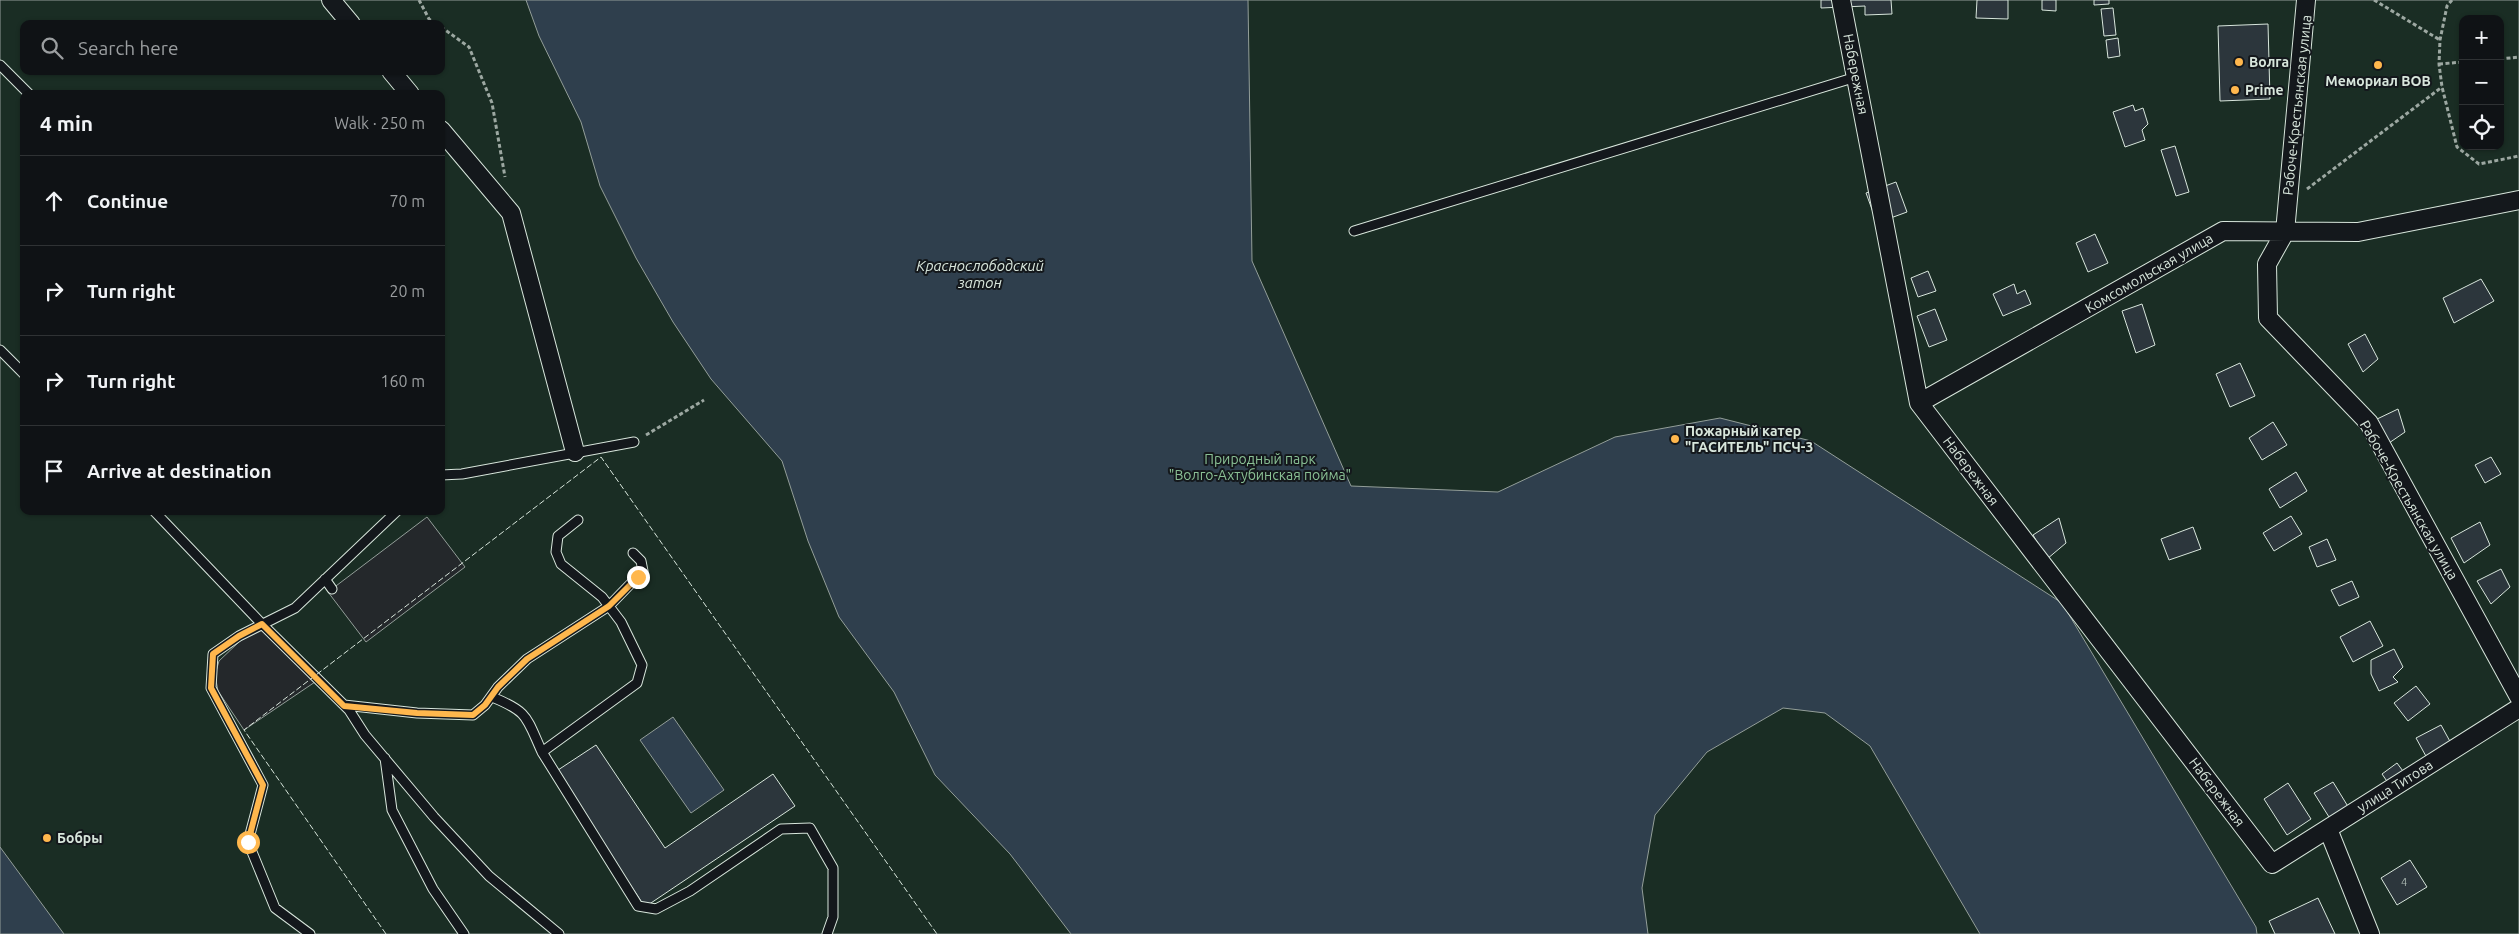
<!DOCTYPE html>
<html lang="en">
<head>
<meta charset="utf-8">
<style>
	:root { --surface:#0f1215; --page:#181b1e; --text:#f1f3f6; --muted:#9b9ea0; --line:#2f3234 }
	body { margin:0; font-family:Ubuntu,sans-serif; background:var(--page); color:var(--text) }
	.controls { position:absolute; right:15px; top:15px; display:grid; overflow:hidden; border-radius:10px; box-shadow:0 1px 4px #0004 }
	.controls button { width:45px; height:45px; display:grid; place-items:center; padding:0; border:0; border-bottom:1px solid var(--line); background:var(--surface); color:var(--text); font:25px sans-serif }
	.stop { position:absolute; width:15px; height:15px; margin:-11px; border:4px solid #ffb74d; border-radius:50%; background:#fff }
	.stop.end { background:#ffb74d; border-color:#fff; box-shadow:0 1px 5px #0008 }
	.list { margin:0; padding:0; list-style:none }
	h2 { display:flex; justify-content:space-between; align-items:center; height:65px; margin:0; padding:0 20px; font-size:21px }
	h2 small { font-size:16px; font-weight:400; color:var(--muted) }
	.list li { display:grid; grid-template-columns:32px 1fr auto; gap:15px; align-items:center; box-sizing:border-box; height:90px; padding:0 20px; border-top:1px solid var(--line) }
	.list b { display:block; font-size:19px; white-space:nowrap }
	.list em { font-size:16px; font-style:normal; color:var(--muted) }
	.icon { flex:none; width:28px; height:28px; fill:none; stroke:currentColor; stroke-width:2; stroke-linecap:round; stroke-linejoin:round }
	.map { position:relative; flex:none; width:2519px; height:934px; overflow:hidden }
	.search { position:absolute; background:var(--surface); box-shadow:0 1px 4px #0004; left:20px; top:20px; width:425px; height:55px; display:flex; align-items:center; gap:12px; box-sizing:border-box; padding:0 18px; border-radius:10px; color:var(--muted); font-size:19px }
	.panel { position:absolute; background:var(--surface); box-shadow:0 1px 4px #0004; left:20px; top:90px; width:425px; height:425px; border-radius:10px }
	.map>svg:first-child { display:block }
	.green { fill:#1a2d24; stroke:#939e99; fill-rule:evenodd }
	.parking { fill:#24282b; stroke:#939e99 }
	.water { fill:#2f3f4d; stroke:#939e99 }
	.building { fill:#2c363c; stroke:#d8e6dc }
	.lines { fill:none; stroke-linecap:round; stroke-linejoin:round }
	.lane-casing { stroke:#d8e6dc; stroke-width:11 }
	.street-casing { stroke:#d8e6dc; stroke-width:20 }
	.path { stroke:#9da8a2; stroke-width:3; stroke-dasharray:4 2.5; stroke-linecap:butt }
	.lane { stroke:#14181c; stroke-width:9 }
	.street { stroke:#14181c; stroke-width:18 }
	.fence { stroke:#d8e6dc; stroke-width:1; stroke-dasharray:6 2.5; stroke-linecap:butt }
	.route { stroke:#ffb74d; stroke-width:6 }
	.poi-dot { fill:#ffb74d; stroke:#14181c; stroke-width:2 }
	.labels { text-anchor:middle; dominant-baseline:central; stroke-width:4; stroke-linejoin:round; paint-order:stroke }
	.number-label { font-size:11px; fill:#adbab4 }
	.poi-label { font-size:14px; font-weight:bold; fill:#d8e6dc; stroke:#14181c; text-anchor:start }
	.street-label { font-size:14px; fill:#d8e6dc; stroke:#14181c }
	.park-label { font-size:14px; fill:#8ac095; stroke:#14181c }
	.water-label { font-size:15px; font-style:italic; fill:#d8e6dc; stroke:#14181c }
</style>
</head>
<body>
<div class="map">
<svg width="2519" height="934" viewBox="0 0 2519 934">
	<rect width="100%" height="100%" fill="#14181c"/>
	<path class="green" d="M0,0h2519v934h-2519zM2463,19h37v127h-37zM24,24h417v47h-417zM24,94h417v417h-417z"/>
	<path class="parking" d="M427,517l38,50 -99,75 -38,-50z
		M262,628l53,54 -71,48 -26,-39 -3,-16 4,-14 21,-20z"/>
	<path class="water" d="M526,0h722l4,261 99,225 147,6 117,-55 105,-19 91,23 251,162 194,324 1,7h-277l-110,-188 -45,-33 -42,-5 -76,44 -52,63 -13,73 6,46h-577l-61,-80 -75,-79 -41,-83 -55,-75 -31,-76 -26,-80 -71,-82 -38,-57 -37,-64 -36,-72 -19,-64 -42,-86z
		M673,717l51,73 -33,23 -51,-73z
		M0,847l64,87h-64z"/>
	<path class="building" d="M1821,0h70l1,14 -27,1v-9l-44,2z
		M1977,0h31v19l-32,-1z
		M2042,0h14v11l-14,-1z
		M2094,0h15v4l-15,1z
		M2113,8l3,27 -12,1 -3,-27z
		M2268,24l2,75 -50,2 -2,-75z
		M2118,38l2,18 -12,2 -2,-18z
		M2133,105l2,6 8,-3 5,16 -6,6 3,10 -20,7 -12,-35z
		M2175,146l14,46 -13,4 -15,-46z
		M1896,182l11,30 -30,11 -11,-30z
		M2095,234l13,29 -20,9 -12,-29z
		M1928,271l8,20 -18,6 -7,-19z
		M2481,279l13,22 -40,22 -11,-25z
		M2014,284l3,10 8,-4 6,14 -28,12 -10,-22z
		M2142,304l13,41 -19,8 -14,-42z
		M1935,309l12,31 -18,7 -12,-31z
		M2365,334l13,25 -15,13 -15,-28z
		M2240,363l15,33 -25,11 -14,-33z
		M2398,409l7,23 -16,11 -14,-23z
		M2273,422l14,23 -25,15 -13,-22z
		M2491,457l10,17 -16,9 -10,-18z
		M2296,472l11,19 -27,17 -11,-19z
		M2291,516l11,18 -28,17 -11,-18z
		M2059,518l7,25 -19,16 -14,-24z
		M2480,522l10,23 -26,18 -13,-25z
		M2193,527l8,22 -32,11 -8,-21z
		M2327,539l9,21 -19,7 -8,-20z
		M2501,569l9,18 -19,17 -14,-23z
		M2352,581l7,16 -20,9 -8,-16z
		M2370,621l13,25 -30,16 -13,-25z
		M2394,649l9,18 -10,10 5,5 -19,9 -8,-17v-14z
		M2416,686l14,18 -22,17 -14,-18z
		M2441,725l17,31 -25,13 -17,-31z
		M596,745l69,103 108,-74 22,32 -150,101 -90,-135z
		M2397,763l14,19 -16,11 -13,-19z
		M2333,782l19,31 -18,12 -20,-32z
		M2288,783l23,36 -24,16 -23,-36z
		M2410,860l17,27 -30,18 -16,-27z
		M2318,898l17,36h-60l-6,-13z"/>
	<g class="lines">
		<defs>
			<path id="lane" d="M0,65l29,29
				M1354,231l502,-154
				M0,350l24,24
				M441,475l21,-1 172,-32
				M154,511l108,113 87,86 16,25 69,82 55,59 70,58
				M578,520l-20,16 -2,16 5,12 41,33 19,25 21,43 -5,18 -95,69 96,154 18,3 34,-18 91,-62 29,-1 23,40v49l-6,17
				M325,579l7,10
				M492,697c37,15 34,20 50,55
				M344,705l73,8 56,2 12,-10 13,-18 29,-28 82,-53 34,-35 -2,-10 -8,-8
				M385,758l7,52 41,79 31,45
				M310,934l-35,-26 -27,-66 15,-57 -52,-97 2,-34 26,-18 56,-28 102,-97"/>
			<path id="street" d="M331,0l20,24
				M1841,0l78,403 353,461 247,-156
				M2306,0l-21,232 -18,32 1,54 101,105 150,274
				M391,71l19,23
				M441,130l70,83 64,239
				M1919,403l304,-172 135,1 161,-32
				M2328,829l42,105"/>
		</defs>
		<use href="#lane" class="lane-casing"/>
		<use href="#street" class="street-casing"/>
		<path class="path" d="M419,0l10,19 7,5
			M2374,0l66,40
			M2452,0l-5,6 -7,34 -1,24 3,23 15,60 22,17 40,-8
			M441,27l28,20 23,56 13,74
			M2500,59l19,-2
			M2439,64l24,-2
			M2307,189l135,-102
			M646,435l58,-35"/>
		<use href="#lane" class="lane"/>
		<use href="#street" class="street"/>
		<path class="fence" d="M386,934l-142,-204 357,-273 336,477"/>
	</g>
	<g class="lines">
		<path class="route" d="M248,842l15,-57 -52,-97 2,-34 26,-18 23,-12 82,82 73,7 56,2 12,-10 13,-18 29,-28 82,-53 29,-29"/>
	</g>
	<g class="poi-dot">
		<circle cx="2239" cy="62" r="5"/>
		<circle cx="2378" cy="65" r="5"/>
		<circle cx="2235" cy="90" r="5"/>
		<circle cx="1675" cy="439" r="5"/>
		<circle cx="47" cy="838" r="5"/>
	</g>
	<g class="labels">
		<g class="number-label">
			<text x="2404" y="882">4</text>
		</g>
		<g class="poi-label">
			<text x="2249" y="62">Волга</text>
			<text x="2378" y="81" text-anchor="middle">Мемориал ВОВ</text>
			<text x="2245" y="90">Prime</text>
			<text x="1685" y="431">Пожарный катер<tspan x="1685" dy="16">"ГАСИТЕЛЬ" ПСЧ-3</tspan></text>
			<text x="57" y="838">Бобры</text>
		</g>
		<g class="street-label">
			<text transform="translate(1856 74) rotate(79)">Набережная</text>
			<text transform="translate(2297 105) rotate(-84)">Рабоче-Крестьянская улица</text>
			<text transform="translate(2149 273) rotate(-30)">Комсомольская улица</text>
			<text transform="translate(1971 471) rotate(53)">Набережная</text>
			<text transform="translate(2409 500) rotate(60)">Рабоче-Крестьянская улица</text>
			<text transform="translate(2395 786) rotate(-32)">улица Титова</text>
			<text transform="translate(2217 792) rotate(53)">Набережная</text>
		</g>
		<g class="park-label">
			<text x="1260" y="459">Природный парк<tspan x="1260" dy="16">"Волго-Ахтубинская пойма"</tspan></text>
		</g>
		<g class="water-label">
			<text x="980" y="265">Краснослободский<tspan x="980" dy="17">затон</tspan></text>
		</g>
	</g>
</svg>
<div class="controls">
<button>+</button>
<button>−</button>
<button><svg class="icon" aria-label="locate" viewBox="0 0 24 24"><circle cx="12" cy="12" r="6"/><path d="M12 2v4M12 18v4M2 12h4M18 12h4"/></svg></button>
</div>
<div class="stop" style="left:248px;top:842px"></div>
<div class="stop end" style="left:638px;top:577px"></div>
<div class="search"><svg class="icon" aria-label="search" viewBox="0 0 24 24"><circle cx="10" cy="10" r="6"/><path d="M15 15l6 6"/></svg>Search here</div>
<section class="panel">
<h2>4 min<small>Walk · 250 m</small></h2>
<ul class="list">
<li><svg class="icon" aria-label="ahead" viewBox="0 0 24 24"><path d="M12 20V5M6 11l6-6 6 6"/></svg><div><b>Continue</b></div><em>70 m</em></li>
<li><svg class="icon" aria-label="right" viewBox="0 0 24 24"><path d="M7 20v-9h11M14 6l5 5-5 5"/></svg><div><b>Turn right</b></div><em>20 m</em></li>
<li><svg class="icon" aria-label="right" viewBox="0 0 24 24"><path d="M7 20v-9h11M14 6l5 5-5 5"/></svg><div><b>Turn right</b></div><em>160 m</em></li>
<li><svg class="icon" aria-label="arrive" viewBox="0 0 24 24"><path d="M6 21V4h12l-3 4 3 4H6"/></svg><div><b>Arrive at destination</b></div></li>
</ul>
</section>
</div>
</body>
</html>
